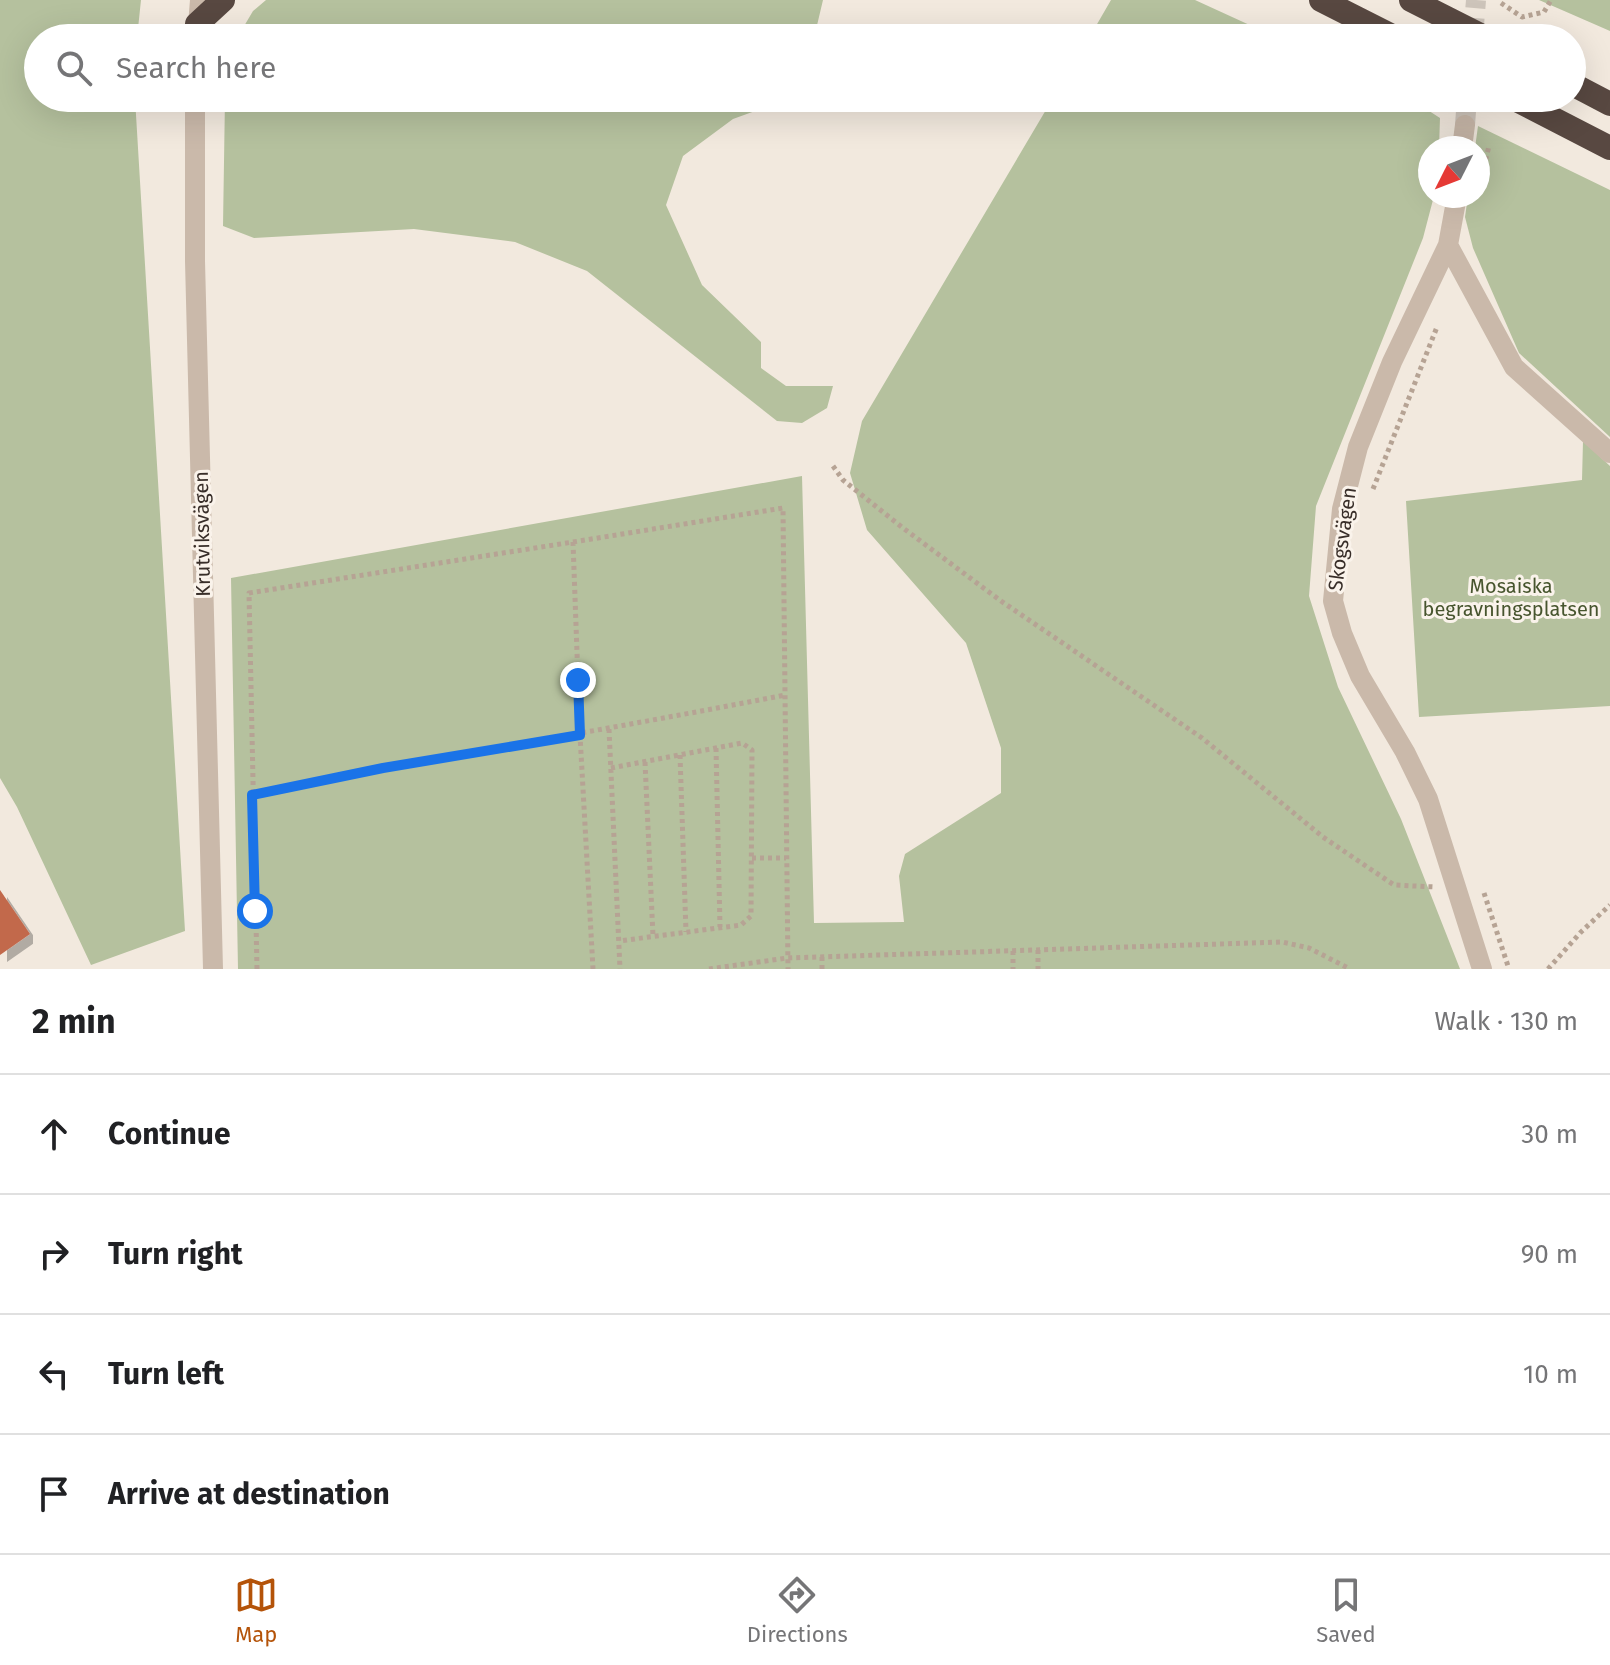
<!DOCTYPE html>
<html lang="en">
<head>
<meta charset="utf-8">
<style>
	:root { --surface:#fff; --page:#f2f2f2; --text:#202124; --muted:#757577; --line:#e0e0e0; --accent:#b45309 }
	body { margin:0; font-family:"Fira Sans",sans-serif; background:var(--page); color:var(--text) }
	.compass { position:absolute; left:1418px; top:136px; width:72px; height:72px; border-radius:50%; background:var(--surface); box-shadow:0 8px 32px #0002; rotate:228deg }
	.stop { position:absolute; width:24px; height:24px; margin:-18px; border:6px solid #1a73e8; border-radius:50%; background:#fff }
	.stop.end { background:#1a73e8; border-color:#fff; box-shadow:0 2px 8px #0008 }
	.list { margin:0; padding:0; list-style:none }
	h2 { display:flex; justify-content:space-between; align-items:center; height:104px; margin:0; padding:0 32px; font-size:34px }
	h2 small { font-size:26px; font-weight:400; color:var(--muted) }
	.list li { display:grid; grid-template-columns:52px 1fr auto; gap:24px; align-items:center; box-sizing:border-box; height:120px; padding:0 32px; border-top:2px solid var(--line) }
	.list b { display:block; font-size:30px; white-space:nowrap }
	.list em { font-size:26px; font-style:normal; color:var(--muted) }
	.icon { flex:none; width:44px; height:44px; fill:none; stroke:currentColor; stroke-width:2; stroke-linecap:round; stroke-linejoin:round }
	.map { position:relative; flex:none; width:1610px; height:969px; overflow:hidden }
	.search { position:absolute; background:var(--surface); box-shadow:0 8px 32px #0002; left:24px; right:24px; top:24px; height:88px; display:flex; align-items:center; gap:20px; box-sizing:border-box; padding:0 28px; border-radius:44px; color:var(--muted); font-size:30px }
	.sheet { height:584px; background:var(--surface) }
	nav { display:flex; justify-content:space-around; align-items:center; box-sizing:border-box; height:112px; border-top:2px solid var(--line); background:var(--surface); font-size:22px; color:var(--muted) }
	nav a { display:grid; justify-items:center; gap:4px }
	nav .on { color:var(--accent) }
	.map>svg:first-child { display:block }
	.green { fill:#b5c19e }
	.building { fill:#c2694c; filter:url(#shadow) }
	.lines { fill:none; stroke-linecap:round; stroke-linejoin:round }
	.minor-tunnel { stroke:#cdc4ba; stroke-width:20; stroke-dasharray:20 10; stroke-linecap:butt }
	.path { stroke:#b6a394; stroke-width:5; stroke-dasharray:4 4; stroke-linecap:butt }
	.minor { stroke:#cab9aa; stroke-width:20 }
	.tertiary { stroke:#cab9aa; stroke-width:20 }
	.motorway { stroke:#584841; stroke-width:24 }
	.route { stroke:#1a73e8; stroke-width:10 }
	.labels { text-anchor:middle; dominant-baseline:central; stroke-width:6; stroke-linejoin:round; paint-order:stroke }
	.street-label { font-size:20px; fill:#382e29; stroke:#faf3eb }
	.park-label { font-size:20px; fill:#47552e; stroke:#faf3eb }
</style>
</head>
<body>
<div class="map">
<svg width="1610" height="969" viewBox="0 0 1610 969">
	<defs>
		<filter id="shadow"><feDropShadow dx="7" dy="7" stdDeviation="0" flood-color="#0004"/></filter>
	</defs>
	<rect width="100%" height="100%" fill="#f2e9de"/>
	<path class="green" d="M0,0h141l-4,38h-99v60h97l50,833 -94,34 -74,-158 -17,-29z
		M266,0h557l-9,38h-577l16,-27z
		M1111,0h84l83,38h-189z
		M1539,0h71v31z
		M225,98h566l-58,21 -50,37 -17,49 36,80 59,57v26l25,18h47l-6,22 -25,15 -25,-2 -190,-150 -72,-29 -101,-13 -160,9 -31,-12z
		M1053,98h356l31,20 -1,30h-9v48h4l-11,42 -107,268 -7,90 29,91 63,132 59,150h-1222l-7,-391 571,-102 12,447 90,-1 -5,-46 6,-22 96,-61v-45l-35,-105 -99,-113 -17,-57 12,-52z
		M1478,126l132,64v247l-91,-84 -46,-105 -8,-31 3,-21h10v-48h-3z
		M1583,441l27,25v240l-191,11 -13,-216 176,-21z"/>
	<path class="building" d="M0,890l30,44 -30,21z"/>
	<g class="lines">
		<path class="minor-tunnel" d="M1473,38l3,-38
			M1465,125l2,-27"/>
		<path class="path" d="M1501,3l21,14 22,-5 7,-12
			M1478,191l11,-45
			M833,466l10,14 60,48 98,73 201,137 121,99 71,48 42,2
			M1373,489l64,-162
			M573,542l210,-34 5,461
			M609,729l11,240
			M716,748l4,179
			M680,755l6,177
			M645,762l8,174
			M611,768l131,-25 10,7 -1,166 -10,9 -122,16
			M252,795c177,-37 355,-65 533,-100
			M752,858h34
			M1484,893l25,76
			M1038,950v19
			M1013,951v18
			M822,957v12
			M257,969l-8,-376 324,-51 7,193 13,234
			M709,969l78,-11 495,-16 27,6 41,21
			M1548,969l33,-37 29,-27"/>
		<path class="minor" d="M1462,148l3,-23
			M1457,196l-9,49 -56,117 -34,85 -16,62 -9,92 9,32 18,43 45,76 23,47 54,170
			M1448,245l66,122 96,86"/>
		<path class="tertiary" d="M197,38l3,-38
			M195,98v163l18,708"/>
		<path class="motorway" d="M1321,0l75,38
			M1411,0l75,38
			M197,24l26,-24
			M1572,84l38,20
			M1513,98l97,50"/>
	</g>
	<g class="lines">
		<path class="route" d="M255,911l-3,-116 131,-27 197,-33 -2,-55"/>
	</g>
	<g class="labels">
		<g class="street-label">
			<text transform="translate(202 534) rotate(-91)">Krutviksvägen</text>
			<text transform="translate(1342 539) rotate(-82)">Skogsvägen</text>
		</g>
		<g class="park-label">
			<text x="1511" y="586">Mosaiska<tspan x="1511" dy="23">begravningsplatsen</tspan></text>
		</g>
	</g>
</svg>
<svg class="compass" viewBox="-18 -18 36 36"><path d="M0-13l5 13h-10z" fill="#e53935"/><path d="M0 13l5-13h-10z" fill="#757577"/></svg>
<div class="stop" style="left:255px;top:911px"></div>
<div class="stop end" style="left:578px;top:680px"></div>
<div class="search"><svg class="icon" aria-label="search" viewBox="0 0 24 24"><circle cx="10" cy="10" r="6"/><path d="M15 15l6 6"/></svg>Search here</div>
</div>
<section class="sheet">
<h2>2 min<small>Walk · 130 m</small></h2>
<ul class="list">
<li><svg class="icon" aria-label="ahead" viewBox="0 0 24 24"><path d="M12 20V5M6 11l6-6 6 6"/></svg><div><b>Continue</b></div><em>30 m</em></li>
<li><svg class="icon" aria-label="right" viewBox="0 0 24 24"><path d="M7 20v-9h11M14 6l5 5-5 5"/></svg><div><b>Turn right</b></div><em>90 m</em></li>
<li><svg class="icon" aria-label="left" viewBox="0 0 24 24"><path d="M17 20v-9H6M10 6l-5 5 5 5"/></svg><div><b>Turn left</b></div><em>10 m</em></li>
<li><svg class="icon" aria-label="arrive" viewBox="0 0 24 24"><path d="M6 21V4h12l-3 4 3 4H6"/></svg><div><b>Arrive at destination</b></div></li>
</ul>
</section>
<nav>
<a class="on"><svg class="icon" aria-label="map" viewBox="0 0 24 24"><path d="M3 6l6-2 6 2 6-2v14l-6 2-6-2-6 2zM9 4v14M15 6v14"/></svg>Map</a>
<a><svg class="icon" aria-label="directions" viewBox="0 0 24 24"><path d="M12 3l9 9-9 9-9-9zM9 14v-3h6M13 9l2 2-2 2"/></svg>Directions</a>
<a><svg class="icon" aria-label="saved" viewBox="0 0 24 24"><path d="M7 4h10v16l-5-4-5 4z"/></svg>Saved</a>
</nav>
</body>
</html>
